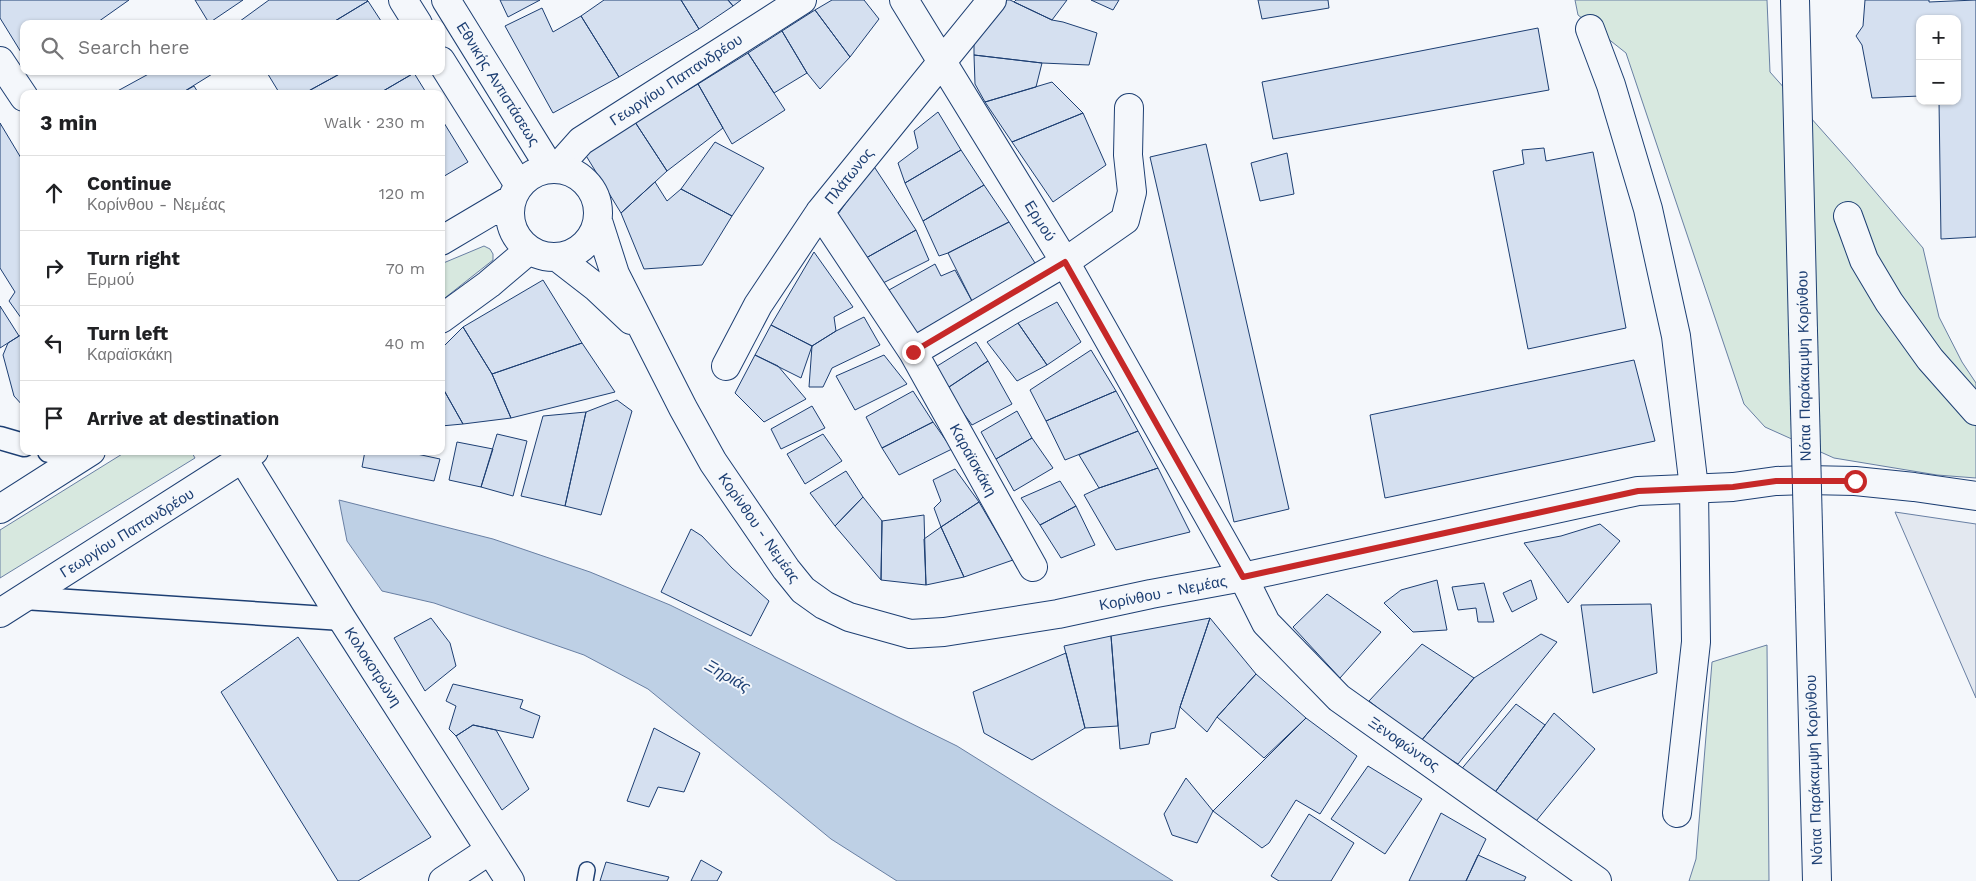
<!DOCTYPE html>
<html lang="en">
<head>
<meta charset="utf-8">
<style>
	:root { --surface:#fff; --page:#f6f6f6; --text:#202124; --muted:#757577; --line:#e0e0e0 }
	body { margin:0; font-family:"Work Sans",sans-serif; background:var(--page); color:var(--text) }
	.controls { position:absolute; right:15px; top:15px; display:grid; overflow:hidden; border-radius:10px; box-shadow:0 1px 4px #0004 }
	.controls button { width:45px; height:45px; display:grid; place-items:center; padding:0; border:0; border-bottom:1px solid var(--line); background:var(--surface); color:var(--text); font:25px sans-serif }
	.stop { position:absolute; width:15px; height:15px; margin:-11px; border:4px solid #c62828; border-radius:50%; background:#fff }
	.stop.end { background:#c62828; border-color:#fff; box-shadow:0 1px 5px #0008 }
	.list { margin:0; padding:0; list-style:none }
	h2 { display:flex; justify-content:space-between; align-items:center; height:65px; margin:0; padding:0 20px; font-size:21px }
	h2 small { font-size:16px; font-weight:400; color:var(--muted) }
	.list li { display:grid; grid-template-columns:32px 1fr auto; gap:15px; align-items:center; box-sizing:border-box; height:75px; padding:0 20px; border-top:1px solid var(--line) }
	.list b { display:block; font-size:19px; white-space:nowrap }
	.list p { margin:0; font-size:16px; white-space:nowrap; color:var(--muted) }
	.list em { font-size:16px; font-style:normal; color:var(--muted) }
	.icon { flex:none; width:28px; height:28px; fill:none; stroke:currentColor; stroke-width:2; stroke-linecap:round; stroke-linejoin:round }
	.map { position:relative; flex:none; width:1976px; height:881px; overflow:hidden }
	.search { position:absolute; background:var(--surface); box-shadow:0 1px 4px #0004; left:20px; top:20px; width:425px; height:55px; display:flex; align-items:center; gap:12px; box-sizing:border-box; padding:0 18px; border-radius:10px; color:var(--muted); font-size:19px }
	.panel { position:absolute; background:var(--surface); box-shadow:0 1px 4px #0004; left:20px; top:90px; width:425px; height:365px; border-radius:10px }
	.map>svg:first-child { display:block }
	.green { fill:#d7e8df; stroke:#687fa3 }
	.parking { fill:#e3e8f0; stroke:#687fa3 }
	.water { fill:#bed0e5; stroke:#687fa3 }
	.building { fill:#d5e0f0; stroke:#1d3f73 }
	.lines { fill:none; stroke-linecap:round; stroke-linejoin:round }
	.service-casing { stroke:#1d3f73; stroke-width:18 }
	.pedestrian-casing { stroke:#1d3f73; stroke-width:25 }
	.minor-casing { stroke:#1d3f73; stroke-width:30 }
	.tertiary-casing { stroke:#1d3f73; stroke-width:30 }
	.secondary-casing { stroke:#1d3f73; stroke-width:30 }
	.trunk-casing { stroke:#1d3f73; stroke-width:30 }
	.service { stroke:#f4f7fb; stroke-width:15 }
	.pedestrian { stroke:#f4f7fb; stroke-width:22 }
	.minor { stroke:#f4f7fb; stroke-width:28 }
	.tertiary { stroke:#f4f7fb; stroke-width:28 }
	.secondary { stroke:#f4f7fb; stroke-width:28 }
	.trunk { stroke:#f4f7fb; stroke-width:28 }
	.trunk-bridge-casing { stroke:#1d3f73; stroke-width:30; stroke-linecap:butt }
	.trunk-bridge { stroke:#f4f7fb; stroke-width:28 }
	.route { stroke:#c62828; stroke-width:6 }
	.labels { text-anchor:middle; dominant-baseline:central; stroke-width:4; stroke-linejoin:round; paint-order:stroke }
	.street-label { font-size:15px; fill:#1d3f73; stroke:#f4f7fb }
	.water-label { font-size:16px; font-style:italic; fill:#1d3f73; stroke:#f4f7fb }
</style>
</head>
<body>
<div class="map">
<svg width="1976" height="881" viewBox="0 0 1976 881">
	<rect width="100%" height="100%" fill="#f4f7fb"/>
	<path class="green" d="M1575,0h192l3,72 80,90 73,86 16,69 23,45 14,21v95l-39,-3 -103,-17 -69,-31 -21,-23 -118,-351 -48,-38z
		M484,246l6,3 3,5v6l-52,41v-37z
		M127,451h64l4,7 -195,120v-48z
		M1767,645l2,236h-80l7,-22 16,-197z"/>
	<path class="parking" d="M1895,512l81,12v174z"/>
	<path class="water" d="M339,500l154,39 97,33 80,33 287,141 216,135h-276l-66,-42 -183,-150 -64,-34 -150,-52 -52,-12 -35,-50z"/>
	<path class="building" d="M0,0h129l-34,24h-71v33l-24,-39z
		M195,0h48l-34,23z
		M269,0h98l1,1 -38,23h-94z
		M500,0h40l-32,17z
		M604,0h77l18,29 -80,48 -38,-61z
		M681,0h47l5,6 -34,23z
		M728,0h13l-8,6z
		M832,0h32l15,19 -29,38 -35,-47z
		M1002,0h8l42,20 11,2 34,11 -8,32 -47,-2 -68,-8v-20z
		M1016,0h51l-15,20 -38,-18z
		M1091,0h28l-6,10z
		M1258,0h70l1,8 -67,11z
		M1865,0h64v2l47,-2v237l-35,2 -2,-138h18v-82h-37v77l-48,2 -10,-53 -6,-9 7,-10z
		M368,1l15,23h-53z
		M542,8l11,24 28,-16 38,61 -66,36 -48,-87z
		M815,10l35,47 -30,32 -13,-16 -25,-42z
		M1538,28l11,62 -276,49 -11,-57z
		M782,31l25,42 -33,20 -26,-40z
		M748,53l37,57 -53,34 -34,-60z
		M974,55l68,8 -6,24 -51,15 -10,-18z
		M154,71h63l-37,23h-68z
		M266,71h79l-42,23h-23z
		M345,71h68l1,2 -36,21h-75z
		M414,73l13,21h-49z
		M1052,82l31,31 -71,29 -27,-40z
		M698,84l25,44 -56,43 -32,-49z
		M194,86l5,8h-19z
		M938,112l23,38 -56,33 -7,-20 20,-15 -4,-17z
		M1083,113l23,52 -53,37 -41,-60z
		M441,118l27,44 -27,16z
		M635,122l32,49 -46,42 -36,-59z
		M0,123l24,40v159l-15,-21 6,-9 -15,-24z
		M715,142l49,26 -32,48 -51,-27z
		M1206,144l83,365 -55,13 -84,-365z
		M1544,148l2,13 47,-9 33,176 -98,21 -35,-178 31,-7 -2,-14z
		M961,150l23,35 -61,36 -18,-38z
		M1287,153l7,41 -34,7 -9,-38z
		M873,165l43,65 -50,28 -28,-44z
		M655,182l12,19 14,-12 51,27 -30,49 -58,4 -23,-56z
		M984,185l25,37 -61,31 -9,3 -16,-35z
		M1009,222l26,41 -63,38 -24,-48z
		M916,230l13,30 -46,23 -17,-25z
		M814,252l39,55 -19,10 2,14 -24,15 -41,-21z
		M935,264l6,12 14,-6 17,31 -58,34 -25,-45z
		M543,280l39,63 -90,31 -29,-47z
		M1057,302l24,40 -34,23 -29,-42z
		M0,306l19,30 -19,12z
		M864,317l16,28 -48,23 -9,19h-14l3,-41 24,-15z
		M1018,323l29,42 -30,16 -30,-39z
		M771,325l41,21 -11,32 -46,-23z
		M463,327l29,47 19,44 -48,6 -22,-39v-36z
		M24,333v74l-10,-11 -11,-41 5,-12z
		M976,342l12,19 -42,28 -12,-21z
		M582,343l33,49 -104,26 -19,-44z
		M1091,350l25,41 -70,30 -16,-31z
		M755,355l23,11 28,33 -42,23 -29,-29z
		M884,355l23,29 -52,26 -19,-34z
		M1634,360l21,81 -270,57 -15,-83z
		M988,361l24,43 -40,21 -26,-36z
		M441,385l22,39 -22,2z
		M913,391l20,31 -51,26 -16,-31z
		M1116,391l22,40 -73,29 -19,-39z
		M617,400l15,11 -31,104 -36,-9 21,-94z
		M812,406l13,22 -44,21 -10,-20z
		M1017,411l15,27 -36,21 -15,-27z
		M586,412l-21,94 -44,-10 22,-80z
		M933,422l19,27 -53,26 -17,-27z
		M1138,431l20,37 -59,20 -20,-33z
		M497,434l30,7 -14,55 -32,-9z
		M823,434l19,27 -37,23 -18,-30z
		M1032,438l21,30 -39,23 -18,-32z
		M457,442l36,7 -12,38 -32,-7z
		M365,451h38l37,8 -6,22 -72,-14z
		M1158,468l32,64 -74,18 -32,-55 15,-7z
		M955,469l24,33 -38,25 -7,-19 7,-7 -8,-21z
		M846,471l17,26 -28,29 -25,-33z
		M1060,481l16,25 -36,19 -19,-27z
		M863,497l19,24 -1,59 -46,-54z
		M979,502l34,58 -49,17 -23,-50z
		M1076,506l19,39 -34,13 -21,-33z
		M924,515l2,70 -45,-5 1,-59z
		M1600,524l20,17 -52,62 -44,-60 37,-7z
		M941,527l23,50 -38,8 -2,-46z
		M691,529l11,7 30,32 37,33 -18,35 -90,-44z
		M1437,580l10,50 -34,2 -29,-29 17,-13z
		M1531,580l6,19 -25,13 -9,-19z
		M1484,583l10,39h-16l-2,-14 -18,2 -6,-23z
		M1327,594l54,38 -41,46 -47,-51z
		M1651,604l6,69 -64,20 -12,-88z
		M431,618l19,25 6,23 -31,25 -31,-53z
		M1210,618l46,56 -39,43 -10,15 -27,-25z
		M1210,618l-30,89 -5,21 -24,5 -2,11 -29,5 -9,-113z
		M1541,634l16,8 -99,122 -37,-23 53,-63z
		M1111,636l7,90 -33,2 -21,-82z
		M298,637l133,200 -73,44h-20l-117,-189z
		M1422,644l52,34 -53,63 -52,-40z
		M1066,653l19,75 -53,32 -48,-27 -11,-41z
		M1256,674l50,44 -42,40 -47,-41z
		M453,684l70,16 -3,8 20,8 -7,22 -60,-13 -17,11 -7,-7 7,-23 -10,-5z
		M1516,704l29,21 -52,70 -34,-23z
		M1554,713l41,36 -63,77 -39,-31z
		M1306,718l51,38 -37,58 -24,-14 -27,43 -7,5 -49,-37z
		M473,725l23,5 33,59 -27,21 -46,-74z
		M654,728l46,25 -16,39 -26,-5 -9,20 -22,-6z
		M1368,766l54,33 -37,55 -54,-35z
		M1186,778l27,33 -16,32 -25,-8 -8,-21z
		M1441,813l45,26 -20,42h-57z
		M1309,814l45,29 -23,38h-52l-8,-5z
		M1478,855l48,22 -2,4h-58z
		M701,860l21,12 -5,9h-26z
		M606,862l63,15 -2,4h-67z"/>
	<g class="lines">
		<defs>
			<path id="service" d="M585,881l2,-11"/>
			<path id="pedestrian" d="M0,438l24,7
				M49,451l29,8
				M24,598l318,21"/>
			<path id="minor" d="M904,0l161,262 178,315 23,46 73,75 258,183
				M1590,29l21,56 37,124 28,127 18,152 2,154 -19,171
				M0,61l24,36
				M557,168l24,-27 221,-141
				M820,212l93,140 120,215
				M1848,216l16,44 25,42 41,57 46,52
				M913,352l152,-90 60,-42 7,-28 -4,-37 1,-47
				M726,366l32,-61 62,-93 172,-212
				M238,451l104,168 168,262
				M443,881l47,-31"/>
			<path id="tertiary" d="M403,0l15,24
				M446,0l104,168
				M441,61l78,124"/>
			<path id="secondary" d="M510 213a44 44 0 1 1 88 0a44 44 0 1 1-88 0Z
				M598,221l17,53 68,134 30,54 73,107 17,21 21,15 25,12 61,17 34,-2 114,-18 93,-20 92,-17 395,-86 95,-4 43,-6 31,-1 48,1 59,6 62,9
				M441,241l71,-42
				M557,257l40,31 34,32
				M441,319l48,-35 40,-34
				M0,509l91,-58
				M0,613l254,-162"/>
			<path id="trunk" d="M1795,0l8,331
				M1810,607l7,274"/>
		</defs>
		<use href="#service" class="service-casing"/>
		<use href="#pedestrian" class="pedestrian-casing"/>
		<use href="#minor" class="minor-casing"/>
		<use href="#tertiary" class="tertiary-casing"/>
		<use href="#secondary" class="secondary-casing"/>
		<use href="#trunk" class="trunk-casing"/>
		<use href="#service" class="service"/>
		<use href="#pedestrian" class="pedestrian"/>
		<use href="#minor" class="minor"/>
		<use href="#tertiary" class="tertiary"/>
		<use href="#secondary" class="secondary"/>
		<use href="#trunk" class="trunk"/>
		<defs>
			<path id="trunk-bridge" d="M1803,331l7,276"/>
		</defs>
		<use href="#trunk-bridge" class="trunk-bridge-casing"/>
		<use href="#trunk-bridge" class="trunk-bridge"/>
	</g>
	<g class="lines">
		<path class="route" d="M913,352l152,-90 178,315 395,-86 95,-4 43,-6h79"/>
	</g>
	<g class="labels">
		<g class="street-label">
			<text transform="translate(676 80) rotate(-33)">Γεωργίου Παπανδρέου</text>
			<text transform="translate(498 84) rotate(58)">Εθνικής Αντιστάσεως</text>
			<text transform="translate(849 176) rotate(-51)">Πλάτωνος</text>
			<text transform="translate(1040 221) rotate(58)">Ερμού</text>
			<text transform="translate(1804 366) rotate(-91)">Νότια Παράκαμψη Κορίνθου</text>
			<text transform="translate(973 460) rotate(61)">Καραϊσκάκη</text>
			<text transform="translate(759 528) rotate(55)">Κορίνθου - Νεμέας</text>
			<text transform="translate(127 533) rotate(-32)">Γεωργίου Παπανδρέου</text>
			<text transform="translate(1163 593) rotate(-11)">Κορίνθου - Νεμέας</text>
			<text transform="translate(373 667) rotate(57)">Κολοκοτρώνη</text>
			<text transform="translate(1404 744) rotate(35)">Ξενοφώντος</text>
			<text transform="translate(1814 770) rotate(-92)">Νότια Παράκαμψη Κορίνθου</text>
		</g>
		<g class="water-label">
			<text transform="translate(728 676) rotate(30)">Ξηριάς</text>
		</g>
	</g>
</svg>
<div class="controls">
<button>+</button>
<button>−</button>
</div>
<div class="stop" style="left:1855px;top:481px"></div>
<div class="stop end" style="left:913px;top:352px"></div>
<div class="search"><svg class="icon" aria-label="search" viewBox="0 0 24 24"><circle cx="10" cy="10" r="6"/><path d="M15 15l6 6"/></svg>Search here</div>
<section class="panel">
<h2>3 min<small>Walk · 230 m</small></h2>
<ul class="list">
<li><svg class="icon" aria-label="ahead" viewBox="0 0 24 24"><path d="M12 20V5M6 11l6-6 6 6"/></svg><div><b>Continue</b><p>Κορίνθου - Νεμέας</p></div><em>120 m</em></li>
<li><svg class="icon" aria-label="right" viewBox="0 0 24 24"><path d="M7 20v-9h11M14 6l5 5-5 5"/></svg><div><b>Turn right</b><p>Ερμού</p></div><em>70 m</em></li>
<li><svg class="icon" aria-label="left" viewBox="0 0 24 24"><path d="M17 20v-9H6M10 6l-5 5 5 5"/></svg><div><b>Turn left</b><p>Καραϊσκάκη</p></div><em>40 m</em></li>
<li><svg class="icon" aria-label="arrive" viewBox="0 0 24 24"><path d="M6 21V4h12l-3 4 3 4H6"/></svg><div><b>Arrive at destination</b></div></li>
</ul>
</section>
</div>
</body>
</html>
